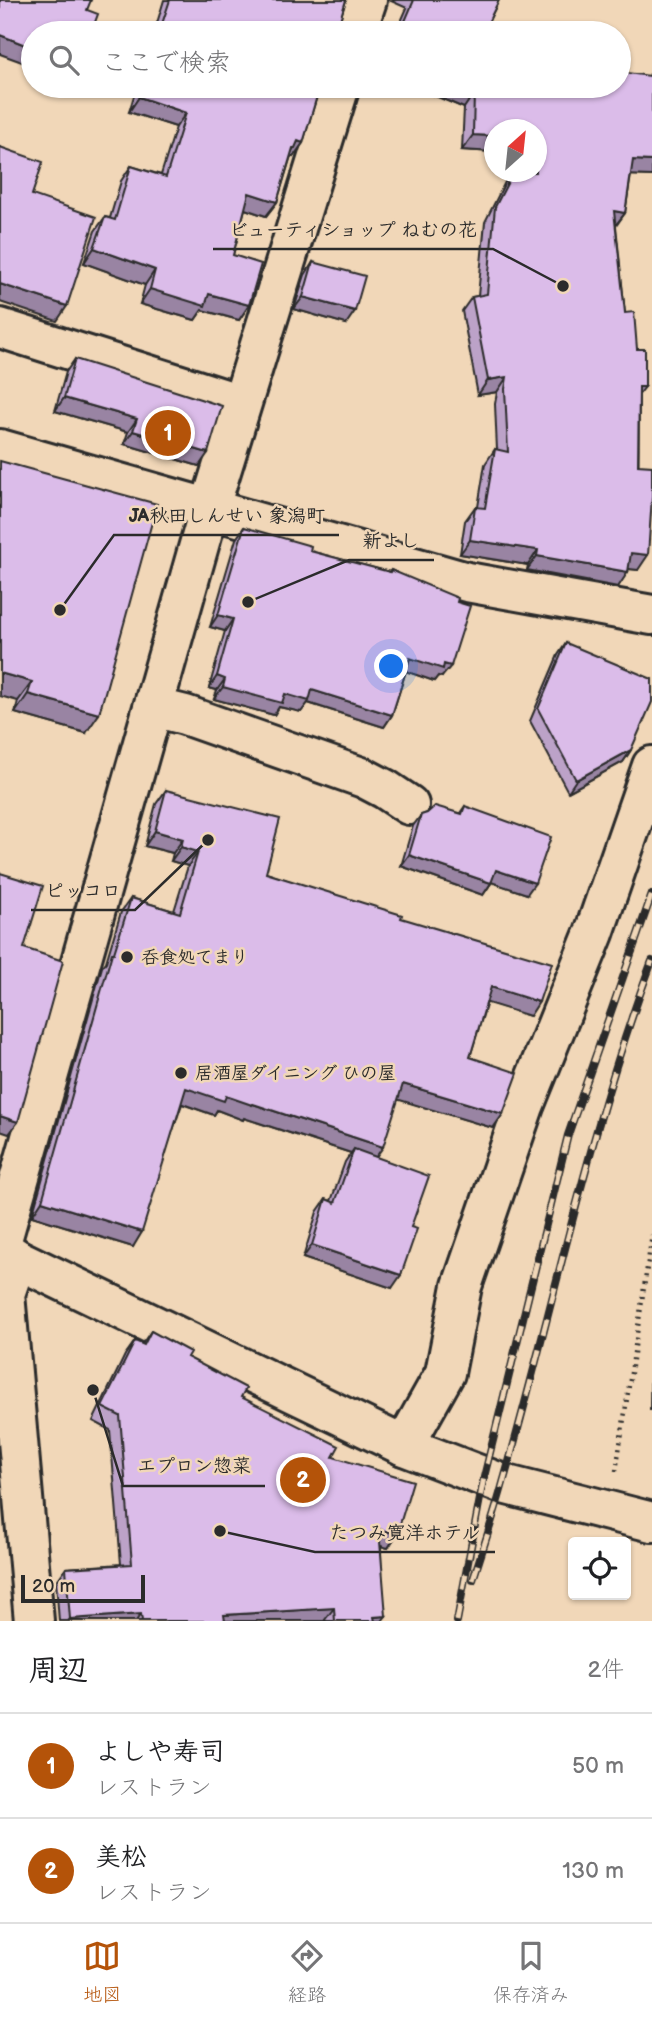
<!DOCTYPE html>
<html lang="ja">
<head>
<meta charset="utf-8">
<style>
	:root { --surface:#fff; --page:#f2f2f2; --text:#202124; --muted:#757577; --line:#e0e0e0; --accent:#b45309 }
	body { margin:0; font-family:"Balsamiq Sans","Klee One",sans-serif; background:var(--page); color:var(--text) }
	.controls { position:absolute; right:21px; bottom:21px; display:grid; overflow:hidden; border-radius:7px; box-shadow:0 2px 5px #0004 }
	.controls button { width:63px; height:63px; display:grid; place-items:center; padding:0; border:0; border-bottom:2px solid var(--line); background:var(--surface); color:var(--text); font:35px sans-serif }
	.compass { position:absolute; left:484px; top:119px; width:63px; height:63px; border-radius:50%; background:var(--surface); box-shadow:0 2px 5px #0004; rotate:27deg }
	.scale { position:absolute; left:21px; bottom:18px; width:124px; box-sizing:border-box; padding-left:7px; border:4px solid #2b2b2b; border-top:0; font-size:19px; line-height:24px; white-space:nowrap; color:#2b2b2b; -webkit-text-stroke:5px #f1d7b8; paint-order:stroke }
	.you { position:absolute; left:392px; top:667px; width:24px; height:24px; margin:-18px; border:5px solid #fff; border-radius:50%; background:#1a73e8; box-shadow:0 0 0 10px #1a73e833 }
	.badge { display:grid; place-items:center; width:46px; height:46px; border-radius:50%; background:var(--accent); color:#fff; font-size:23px; font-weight:700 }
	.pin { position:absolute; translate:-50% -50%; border:4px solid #fff; box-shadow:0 2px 7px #0006 }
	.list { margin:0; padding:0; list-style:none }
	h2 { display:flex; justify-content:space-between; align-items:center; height:91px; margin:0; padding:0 28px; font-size:30px }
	h2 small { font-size:23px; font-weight:400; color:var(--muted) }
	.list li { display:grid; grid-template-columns:46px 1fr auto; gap:21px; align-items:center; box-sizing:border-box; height:105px; padding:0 28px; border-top:2px solid var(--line) }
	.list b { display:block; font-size:26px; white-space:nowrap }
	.list p { margin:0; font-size:23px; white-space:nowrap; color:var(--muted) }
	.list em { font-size:23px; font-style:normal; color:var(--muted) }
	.icon { flex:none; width:38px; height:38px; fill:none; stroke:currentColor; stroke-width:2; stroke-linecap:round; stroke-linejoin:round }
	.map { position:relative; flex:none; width:652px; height:1621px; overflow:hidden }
	.search { position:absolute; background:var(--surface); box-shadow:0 2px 5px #0004; left:21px; right:21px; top:21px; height:77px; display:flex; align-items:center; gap:18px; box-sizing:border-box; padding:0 24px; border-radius:38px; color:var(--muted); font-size:26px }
	.sheet { height:301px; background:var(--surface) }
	nav { display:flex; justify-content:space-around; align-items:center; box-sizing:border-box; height:98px; border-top:2px solid var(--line); background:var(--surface); font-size:19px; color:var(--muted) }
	nav a { display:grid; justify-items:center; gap:4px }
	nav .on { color:var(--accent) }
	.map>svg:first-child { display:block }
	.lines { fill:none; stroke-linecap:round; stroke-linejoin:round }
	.minor-casing { stroke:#2b2b2b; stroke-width:44 }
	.tertiary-casing { stroke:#2b2b2b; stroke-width:44 }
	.path { stroke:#2b2b2b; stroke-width:4.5; stroke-dasharray:2 5; stroke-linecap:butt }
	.minor { stroke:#f1d7b8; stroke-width:38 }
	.tertiary { stroke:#f1d7b8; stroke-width:38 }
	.rail-casing { stroke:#2b2b2b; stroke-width:8 }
	.rail { stroke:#f1d7b8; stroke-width:5; stroke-dasharray:16; stroke-linecap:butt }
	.wall { fill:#bca2c8; stroke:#2b2b2b; stroke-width:2 }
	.shaded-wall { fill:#9984a3; stroke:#2b2b2b; stroke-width:2 }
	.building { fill:#dbbce9; stroke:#2b2b2b; stroke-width:2 }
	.poi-dot { fill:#2b2b2b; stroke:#f1d7b8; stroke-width:2.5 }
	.labels { text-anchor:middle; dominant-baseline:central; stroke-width:5; stroke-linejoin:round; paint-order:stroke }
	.poi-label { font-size:18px; font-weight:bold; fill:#2b2b2b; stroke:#f1d7b8; text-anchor:start }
	.leader { fill:none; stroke:#2b2b2b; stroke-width:2.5 }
	.callout-dot { fill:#2b2b2b; stroke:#f1d7b8; stroke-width:2.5 }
	.callout-label { font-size:19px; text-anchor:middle; font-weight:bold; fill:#2b2b2b; stroke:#f1d7b8; stroke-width:5; stroke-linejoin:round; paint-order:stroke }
</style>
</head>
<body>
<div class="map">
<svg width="652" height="1621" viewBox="0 0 652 1621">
	<rect width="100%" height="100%" fill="#f1d7b8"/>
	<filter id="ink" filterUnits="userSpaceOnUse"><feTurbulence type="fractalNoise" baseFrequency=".0143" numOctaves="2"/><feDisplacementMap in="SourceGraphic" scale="14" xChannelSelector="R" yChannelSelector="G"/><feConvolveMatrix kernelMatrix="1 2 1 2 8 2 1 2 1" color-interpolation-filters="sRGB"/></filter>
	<g filter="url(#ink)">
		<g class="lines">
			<defs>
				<path id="minor" d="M356,33l11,-33
					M0,328l241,76
					M0,449l467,133 185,33
					M153,707l32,8 179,63 21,11 24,16
					M0,1247l209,-737 131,-424
					M17,1259l-12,35 29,327
					M404,1446l41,-73 17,-87 62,-180 70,-173 58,-167"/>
				<path id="tertiary" d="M0,1247l17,12 387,187 99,38 149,38"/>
			</defs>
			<use href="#minor" class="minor-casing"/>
			<use href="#tertiary" class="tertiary-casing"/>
			<path class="path" d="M616,1471l36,-236"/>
			<use href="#minor" class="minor"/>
			<use href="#tertiary" class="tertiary"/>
			<defs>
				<path id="rail" d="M473,1580c10,-32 21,-64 30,-97 50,-174 85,-352 149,-522
					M457,1621l27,-144 84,-342 84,-241"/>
			</defs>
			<use href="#rail" class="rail-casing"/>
			<use href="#rail" class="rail"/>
		</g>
		<path class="wall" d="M164,0h182l-10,33h-182z
			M389,0h110l-16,33h-87l11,-25z
			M652,71v105l-21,-1 -6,38 -9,13 9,87 14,82 -1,175 -9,-1 -11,18 -91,-17 1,-5 -68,-11 5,-33 10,-14h3l7,-43 10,-15 2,1 -2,-46 2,-12 -19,3 -16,-84 10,-14 6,-1 7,-74 25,-50h26v-42h-42v22l-32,-2 2,-42 -52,-22 236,-10z
			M137,86h183l-17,57 -10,14 -2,-1 -14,46 -11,14 -21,-7 -12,46 16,50 -10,15 -37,-10 -7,10 -55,-16 5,-19 -61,-22 11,-32 10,-14 5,1 11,-37 10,-15 30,9 15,-48 -47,-15z
			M313,262l33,62 -52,-15 11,-34z
			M75,359l124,107 -75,-22 4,-12 -73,-21 11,-39z
			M0,461l86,272 -71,-20 3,-12z
			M244,527l66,24 79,21 2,-2 66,32 -15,75 -4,-1 -4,5 -28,-10 -14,44 -8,12 -76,-24 -7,9 -22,-5 -5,8 -60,-16 3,-9 -8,-2 16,-57 -15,-4 26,-88z
			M566,643l65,107 -8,12 -55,30 -38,-71 28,-66z
			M166,790l100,83 135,45 129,98 -43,-14 -17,55 23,71 -95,-29 -22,58 35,70 -19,61 -89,-30 14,-46 9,-13 5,2 14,-39 6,-9 -107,-35 -1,2 -26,-10 -3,5 -32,-11 -49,143 -101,-31 70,-249 4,-5 15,-50 10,-14 43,13 14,-45 -17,-5 2,-8 -28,-7 11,-42z
			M465,806l62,88 -35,-12 -9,13 -82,-29 12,-40 8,-11 6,-2h33z
			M151,1331l90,66 92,60 64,77 -9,14 -7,-2 1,75h-323l-3,-39 10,-14 55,-4 -11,-134 -17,-9 32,-66 10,-14 7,3z
			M652,1341v69h-2l1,-67z"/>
		<path class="shaded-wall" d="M0,35l33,13v18l-33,-12z
			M412,86h44l18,7 -10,15z
			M139,97l47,16 -10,14 -47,-15z
			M473,135l21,1v16l-32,-2z
			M298,141l5,2 -10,14 -3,-1 -5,7z
			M633,160l19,1v15l-29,-1z
			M249,193l28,9 -11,14 -27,-9z
			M614,211l11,2 -11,14z
			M94,248l61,22 -10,15 -61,-22z
			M0,284l67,22 -10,15 -57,-19z
			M150,289l59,5 40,11 -10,15 -37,-10 -7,10 -55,-16z
			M303,297l52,14 -9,13 -52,-15z
			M507,377l-10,15 -19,3 10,-15z
			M639,387h6l-11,14z
			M64,398l73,21 -9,13 -73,-21z
			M133,431l75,22 -9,13 -75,-22z
			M470,540l68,10 -10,15 -68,-11z
			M631,553l17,2 -10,15 -18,-2z
			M537,556l91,16 -10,15 -91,-17z
			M218,615l15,4 -8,12 -15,-4z
			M410,658l34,6 7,2 -9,11 -4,-1 -4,5 -32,-11z
			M0,673l32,9 -14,19 -18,-5z
			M217,676l8,3 -8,11 -8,-2z
			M223,687l62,7 27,-4 80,25 -8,12 -76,-24 -7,9 -22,-5 -5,8 -60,-16z
			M28,694l71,20 -13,19 -71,-20z
			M631,750l-8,12 -55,30 8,-12z
			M155,831l28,8 -10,14 -28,-7z
			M181,847l17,5 -10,14 -17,-5z
			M409,855l82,28 -8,12 -82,-29z
			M496,870l39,13 -8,11 -39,-13z
			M491,987l48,15 -9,14 -49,-15z
			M403,1084l100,30 -10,14 -100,-30z
			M186,1088l40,8 27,8 130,43 -10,14 -19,-12 -3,4 -107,-35 -1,2 -26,-10 -3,5 -37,-13z
			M0,1116l18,6 -9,12 -9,-3z
			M42,1201l100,31 -9,15 -101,-31z
			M312,1245l89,30 -9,13 -89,-30z
			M379,1529l18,5 -9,14 -18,-5z
			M334,1608l-10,13h-104l4,-6z
			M141,1614l-5,7h-68l2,-2z
			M386,1616l-4,5h-11l3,-4z"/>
		<path class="building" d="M0,0h91l-4,10 11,4 -7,19h-58v15l-33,-13z
			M170,0h176l-10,33h-177z
			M414,0h85l-16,33h-83z
			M619,72l31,4 2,-3v88l-19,-1 -8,53 -11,-2 11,102 9,-1 3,37h8v38h-6l-1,78 14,1v31l-4,58 -17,-2 -3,19 -91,-16 1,-6 -68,-10 5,-33 10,1 10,-59 13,3 -3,-63 2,-12 -19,3 -16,-83 15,-3 8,-87 18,-35h23v-42h-42v6l-21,-1 1,-42 -18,-7h163z
			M143,86h177l-17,57 -5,-2 -3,7h-2l-16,54 -28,-9 -16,62 28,9 -12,41 -40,-11 -4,12 -55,-17 5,-19 -61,-22 11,-31 10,3 16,-54 35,11 20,-64 -47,-16z
			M0,147l43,15 -11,33 64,22 -29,89 -67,-22z
			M313,262l52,14 -10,35 -52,-14z
			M75,359l147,47 -14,47 -75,-22 4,-12 -73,-21z
			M0,461l157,43 -58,210 -71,-20 4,-12 -32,-9z
			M244,527l67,19 -1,5 80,21 1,-2 67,28 -1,4 13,4 -19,60 -7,-2 -1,5 -33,-11 -18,57 -80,-25 -3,11 -24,-7 -3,9 -59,-16 2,-8 -8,-3 16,-57 -15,-4z
			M566,643l86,36v23l-21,48 -55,30 -38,-71z
			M166,790l114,29 -14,54 136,42 -1,3 151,45 -13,39 -48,-15 -21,70 48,16 -15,41 -100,-30 -20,63 -130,-43 -1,1 -26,-9 -2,5 -38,-13 -44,144 -100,-31 70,-248h2l17,-55 49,15 18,-61 -17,-5 2,-8 -28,-8z
			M435,806l27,8 3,-8 86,31 -16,46 -39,-13 -5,13 -82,-28 12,-40 6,-2z
			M0,873l43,13 -19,62 39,13 -45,161 -18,-6z
			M354,1149l75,27 -18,51 6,2 -16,46 -89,-30 14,-46 9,4z
			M151,1331l39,21 -3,5 59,31 -5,9 98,49 -6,11 80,24 -16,53 -18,-5 7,87 -12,1 1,4h-40l-1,-13 -110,7 1,6h-83l-1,-7 -71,5 -4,-51 66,-4 -12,-148 -18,-9 33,-66 9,4z"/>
	</g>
	<g class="poi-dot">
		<circle cx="127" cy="957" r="7"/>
		<circle cx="181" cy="1073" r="7"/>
	</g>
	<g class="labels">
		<g class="poi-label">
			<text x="141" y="957">呑食処てまり</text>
			<text x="195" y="1073">居酒屋ダイニング ひの屋</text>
		</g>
	</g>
	<path class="leader" d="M563 286L493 249H213M60 610L114 535H339M248 602L349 560H434M208 840L135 910H31M93 1390L123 1486H265M220 1531L315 1552H495"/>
	<g class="callout-dot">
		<circle cx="563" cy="286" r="7"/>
		<circle cx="60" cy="610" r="7"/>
		<circle cx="248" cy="602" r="7"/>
		<circle cx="208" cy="840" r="7"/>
		<circle cx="93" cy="1390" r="7"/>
		<circle cx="220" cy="1531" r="7"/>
	</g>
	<g class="callout-label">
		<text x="353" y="236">ビューティショップ ねむの花</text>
		<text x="227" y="522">JA秋田しんせい 象潟町</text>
		<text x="391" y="547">新よし</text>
		<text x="83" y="897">ピッコロ</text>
		<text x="194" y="1472">エプロン惣菜</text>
		<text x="405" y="1539">たつみ寛洋ホテル</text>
	</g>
</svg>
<div class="controls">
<button><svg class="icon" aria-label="locate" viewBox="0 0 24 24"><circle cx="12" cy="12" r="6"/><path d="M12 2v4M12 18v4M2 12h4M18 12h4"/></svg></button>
</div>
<svg class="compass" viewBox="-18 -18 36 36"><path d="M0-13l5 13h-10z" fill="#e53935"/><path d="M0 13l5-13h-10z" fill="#757577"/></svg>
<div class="scale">20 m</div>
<div class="you"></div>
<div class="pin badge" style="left:168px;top:433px">1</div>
<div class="pin badge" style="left:303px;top:1480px">2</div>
<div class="search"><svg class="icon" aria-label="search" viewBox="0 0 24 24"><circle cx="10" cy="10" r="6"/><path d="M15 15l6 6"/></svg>ここで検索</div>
</div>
<section class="sheet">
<h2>周辺<small>2件</small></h2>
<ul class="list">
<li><span class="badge">1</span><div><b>よしや寿司</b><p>レストラン</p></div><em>50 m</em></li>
<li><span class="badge">2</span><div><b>美松</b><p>レストラン</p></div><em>130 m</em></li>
</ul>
</section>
<nav>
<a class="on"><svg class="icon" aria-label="map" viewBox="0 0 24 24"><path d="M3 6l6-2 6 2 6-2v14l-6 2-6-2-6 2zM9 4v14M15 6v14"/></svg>地図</a>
<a><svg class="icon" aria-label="directions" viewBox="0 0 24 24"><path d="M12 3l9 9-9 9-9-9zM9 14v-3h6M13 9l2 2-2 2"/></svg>経路</a>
<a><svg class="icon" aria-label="saved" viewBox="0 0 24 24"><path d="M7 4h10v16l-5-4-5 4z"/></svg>保存済み</a>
</nav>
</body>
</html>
